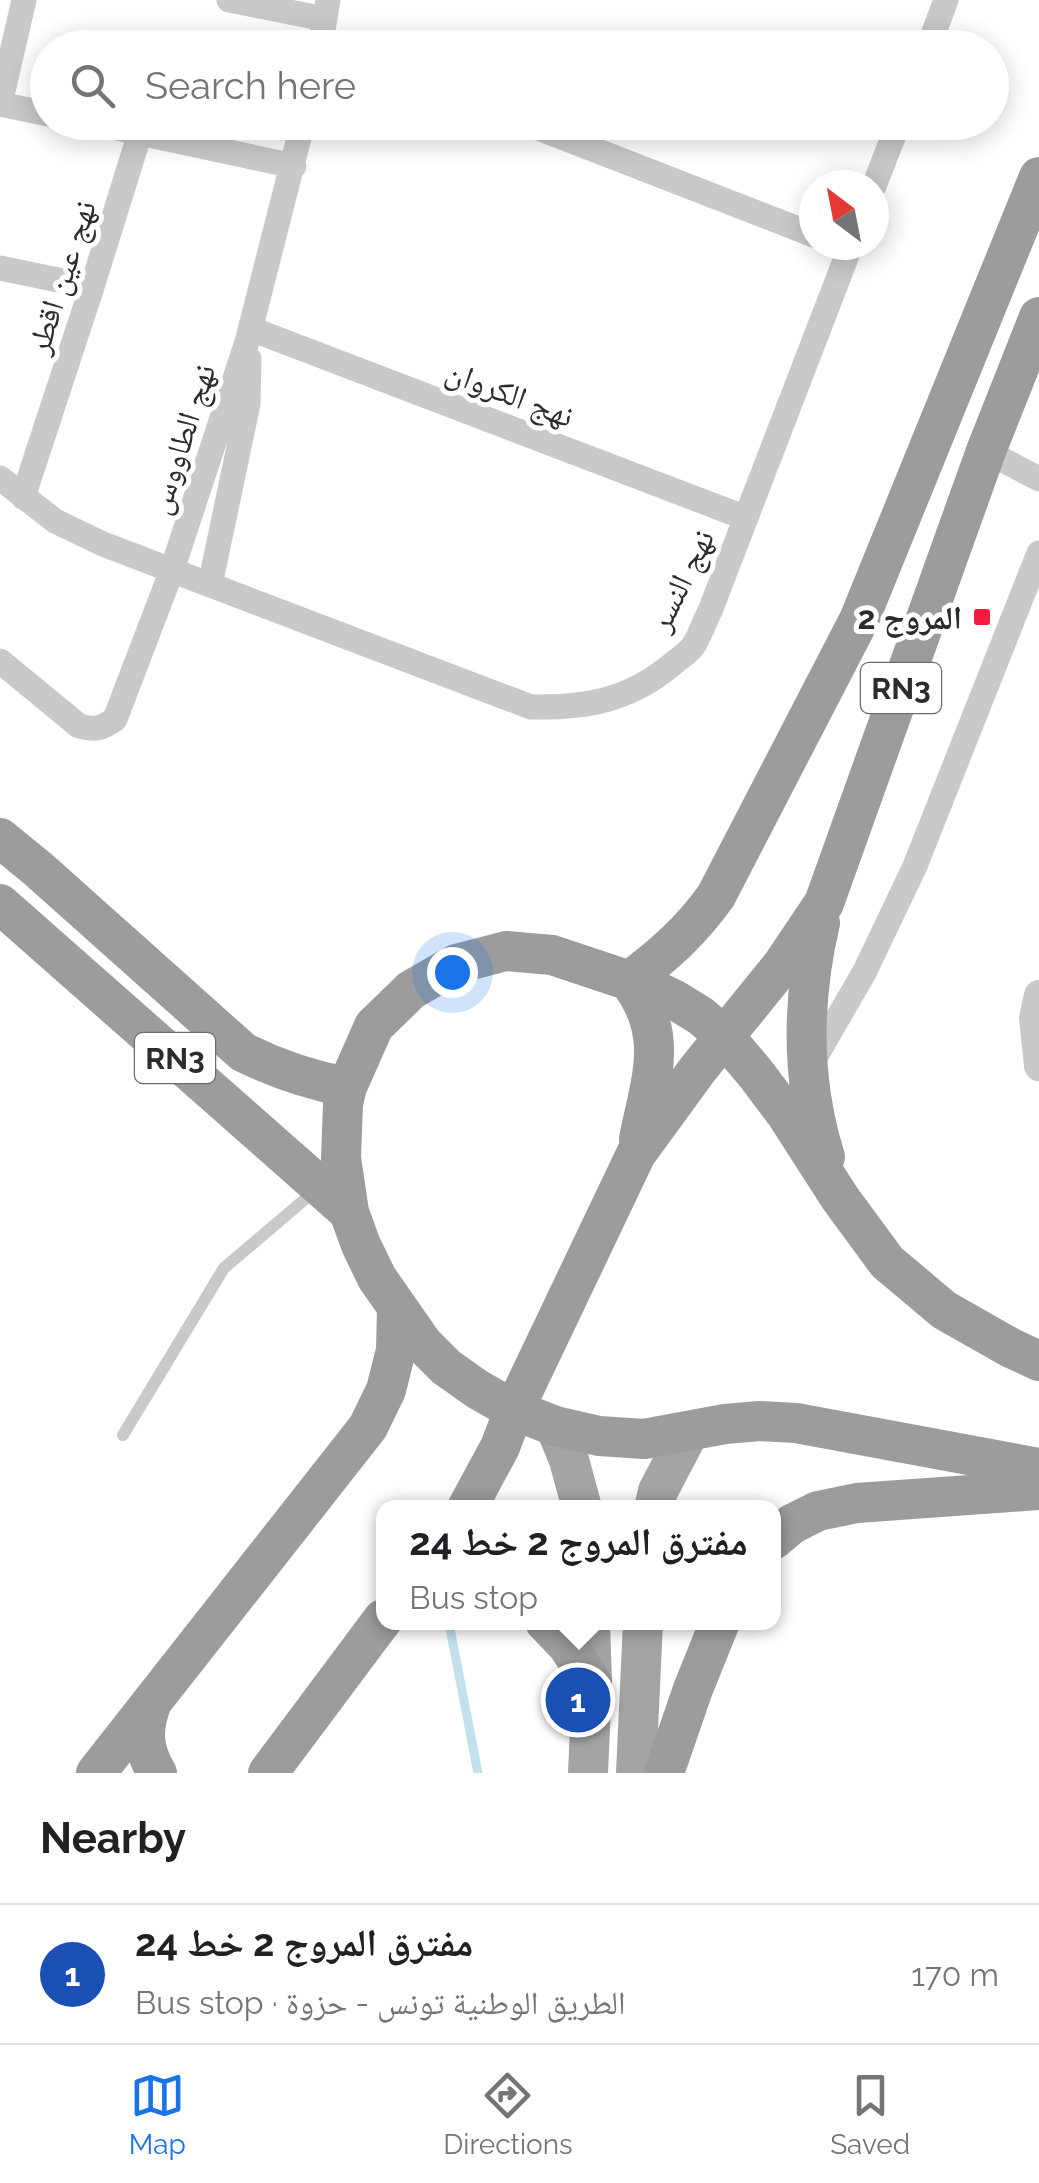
<!DOCTYPE html>
<html lang="en">
<head>
<meta charset="utf-8">
<style>
	:root { --surface:#fff; --page:#f2f2f2; --text:#202124; --muted:#757577; --line:#e0e0e0; --accent:#1a73e8 }
	body { margin:0; font-family:Raleway,"Noto Naskh Arabic",sans-serif; background:var(--page); color:var(--text) }
	.compass { position:absolute; left:799px; top:170px; width:90px; height:90px; border-radius:50%; background:var(--surface); box-shadow:0 5px 25px #0003; rotate:328deg }
	.you { position:absolute; left:452px; top:972px; width:35px; height:35px; margin:-25px; border:8px solid #fff; border-radius:50%; background:#1a73e8; box-shadow:0 0 0 15px #1a73e833 }
	.badge { display:grid; place-items:center; width:65px; height:65px; border-radius:50%; background:var(--accent); color:#fff; font-size:32px; font-weight:700 }
	.pin { position:absolute; translate:-50% -50%; border:5px solid #fff; box-shadow:0 2px 10px #0006 }
	.popup { position:absolute; left:376px; top:1500px; width:405px; height:130px; box-sizing:border-box; display:grid; place-content:center; border-radius:20px; background:var(--surface); filter:drop-shadow(0 2px 8px #0005); font-size:32px; white-space:nowrap; color:var(--muted) }
	.popup b { font-size:38px; color:var(--text) }
	.popup::after { content:''; position:absolute; left:50%; top:100%; margin-left:-20px; border:20px solid transparent; border-top-color:var(--surface) }
	.list { margin:0; padding:0; list-style:none }
	h2 { display:flex; justify-content:space-between; align-items:center; height:130px; margin:0; padding:0 40px; font-size:42px }
	h2 small { font-size:32px; font-weight:400; color:var(--muted) }
	.list li { display:grid; grid-template-columns:65px 1fr auto; gap:30px; align-items:center; box-sizing:border-box; height:140px; padding:0 40px; border-top:2px solid var(--line) }
	.list b { display:block; font-size:38px; white-space:nowrap }
	.list p { margin:0; font-size:32px; white-space:nowrap; color:var(--muted) }
	.list em { font-size:32px; font-style:normal; color:var(--muted) }
	.icon { flex:none; width:55px; height:55px; fill:none; stroke:currentColor; stroke-width:2; stroke-linecap:round; stroke-linejoin:round }
	.map { position:relative; flex:none; width:1039px; height:1773px; overflow:hidden }
	.search { position:absolute; background:var(--surface); box-shadow:0 5px 25px #0003; left:30px; right:30px; top:30px; height:110px; display:flex; align-items:center; gap:25px; box-sizing:border-box; padding:0 35px; border-radius:55px; color:var(--muted); font-size:38px }
	.sheet { height:270px; background:var(--surface) }
	nav { display:flex; justify-content:space-around; align-items:center; box-sizing:border-box; height:140px; border-top:2px solid var(--line); background:var(--surface); font-size:28px; color:var(--muted) }
	nav a { display:grid; justify-items:center; gap:5px }
	nav .on { color:var(--accent) }
	.map>svg:first-child { display:block }
	.lines { fill:none; stroke-linecap:round; stroke-linejoin:round }
	.stream { stroke:#c1e1ee; stroke-width:9 }
	.service { stroke:#c9c9c9; stroke-width:12 }
	.minor { stroke:#c9c9c9; stroke-width:25 }
	.tertiary { stroke:#c9c9c9; stroke-width:30 }
	.primary { stroke:#a4a4a4; stroke-width:40 }
	.trunk { stroke:#9c9c9c; stroke-width:40 }
	.poi-dot { fill:#f61a41; stroke:#fff; stroke-width:4 }
	.labels { text-anchor:middle; dominant-baseline:central; stroke-width:10; stroke-linejoin:round; paint-order:stroke }
	.shield { fill:#fff; stroke:#6b6b6b; stroke-width:2.5 }
	.shield-label { font-size:30px; font-weight:bold; fill:#2c2c2c }
	.street-label { font-size:32px; fill:#2c2c2c; stroke:#fff }
	.poi-label { font-size:32px; font-weight:bold; fill:#2c2c2c; stroke:#fff; text-anchor:end }
</style>
</head>
<body>
<div class="map">
<svg width="1039" height="1773" viewBox="0 0 1039 1773">
	<rect width="100%" height="100%" fill="#fff"/>
	<g class="lines">
		<path class="stream" d="M449,1623l29,150"/>
		<path class="service" d="M123,1435l101,-167 93,-79"/>
		<path class="minor" d="M229,0l96,19
			M320,48l8,-48
			M928,48l18,-48
			M0,104l24,-104
			M0,104l48,10
			M89,122l205,44
			M523,122l291,113
			M874,186l25,-64
			M0,268l92,19
			M251,329l495,189
			M986,451l53,28
			M0,478l55,43 48,23 428,163c57,1 100,-7 144,-45 6,-5 14,-10 18,-16 7,-10 11,-24 17,-35l141,-366
			M23,497l69,-210 48,-154
			M210,585l38,-181 1,-45
			M0,661l79,65c15,4 23,3 36,-7l57,-149 75,-228 56,-220
			M809,1068l56,-97 50,-105 124,-313"/>
		<path class="tertiary" d="M1039,995l-5,23 5,48"/>
		<path class="primary" d="M555,1426l14,34 13,48
			M654,1508l4,-17 31,-59
			M588,1773l4,-90 -2,-61
			M636,1773l7,-151"/>
		<path class="trunk" d="M0,838l38,31 205,183c34,17 67,28 104,35
			M0,904l349,308
			M820,923c-18,77 -19,157 5,234
			M629,981c34,-25 62,-50 87,-85l143,-276 180,-443
			M629,981c41,53 22,98 10,158
			M1039,1361l-28,-13 -67,-38 -57,-48 -47,-64 -54,-84 -30,-40 -32,-38 -23,-20 -26,-16 -27,-13 -96,-32 -46,-4 -50,13 -45,26 -37,36 -27,61 -4,17 -2,54 8,54 12,33 16,33 46,66 23,23 31,22 37,21 41,16 44,10 45,3 81,-15 35,-3 36,2 243,45
			M467,1508l33,-61 14,-37 122,-256 62,-85 85,-105 41,-61 162,-452 53,-134
			M773,1540l19,-16 26,-13 39,-8 182,-13
			M545,1622l23,24 24,37
			M152,1702c-10,25 -10,47 5,71
			M96,1773l272,-346 18,-37 10,-40 1,-42
			M268,1773l115,-154
			M664,1773l29,-84 27,-67"/>
	</g>
	<rect class="poi-dot" x="972" y="607" width="20" height="20" rx="5"/>
	<g class="labels">
		<g class="shield">
			<rect x="861" y="663" width="80" height="50" rx="8"/>
			<rect x="135" y="1033" width="80" height="50" rx="8"/>
		</g>
		<g class="shield-label">
			<text x="901" y="688">RN3</text>
			<text x="175" y="1058">RN3</text>
		</g>
		<g class="street-label">
			<text transform="translate(61 277) rotate(-72)">نهج عين اقطر</text>
			<text transform="translate(510 393) rotate(21)">نهج الكروان</text>
			<text transform="translate(181 439) rotate(-72)">نهج الطاووس</text>
			<text transform="translate(681 580) rotate(-64)">نهج النسر</text>
		</g>
		<g class="poi-label">
			<text x="962" y="617">المروج 2</text>
		</g>
	</g>
</svg>
<svg class="compass" viewBox="-18 -18 36 36"><path d="M0-13l5 13h-10z" fill="#e53935"/><path d="M0 13l5-13h-10z" fill="#757577"/></svg>
<div class="you"></div>
<div class="pin badge" style="left:578px;top:1700px;background:#1a4fb4">1</div>
<div class="popup"><b>مفترق المروج 2 خط 24</b>Bus stop</div>
<div class="search"><svg class="icon" aria-label="search" viewBox="0 0 24 24"><circle cx="10" cy="10" r="6"/><path d="M15 15l6 6"/></svg>Search here</div>
</div>
<section class="sheet">
<h2>Nearby<small></small></h2>
<ul class="list">
<li><span class="badge" style="background:#1a4fb4">1</span><div><b>مفترق المروج 2 خط 24</b><p>Bus stop · الطريق الوطنية تونس - حزوة</p></div><em>170 m</em></li>
</ul>
</section>
<nav>
<a class="on"><svg class="icon" aria-label="map" viewBox="0 0 24 24"><path d="M3 6l6-2 6 2 6-2v14l-6 2-6-2-6 2zM9 4v14M15 6v14"/></svg>Map</a>
<a><svg class="icon" aria-label="directions" viewBox="0 0 24 24"><path d="M12 3l9 9-9 9-9-9zM9 14v-3h6M13 9l2 2-2 2"/></svg>Directions</a>
<a><svg class="icon" aria-label="saved" viewBox="0 0 24 24"><path d="M7 4h10v16l-5-4-5 4z"/></svg>Saved</a>
</nav>
</body>
</html>
